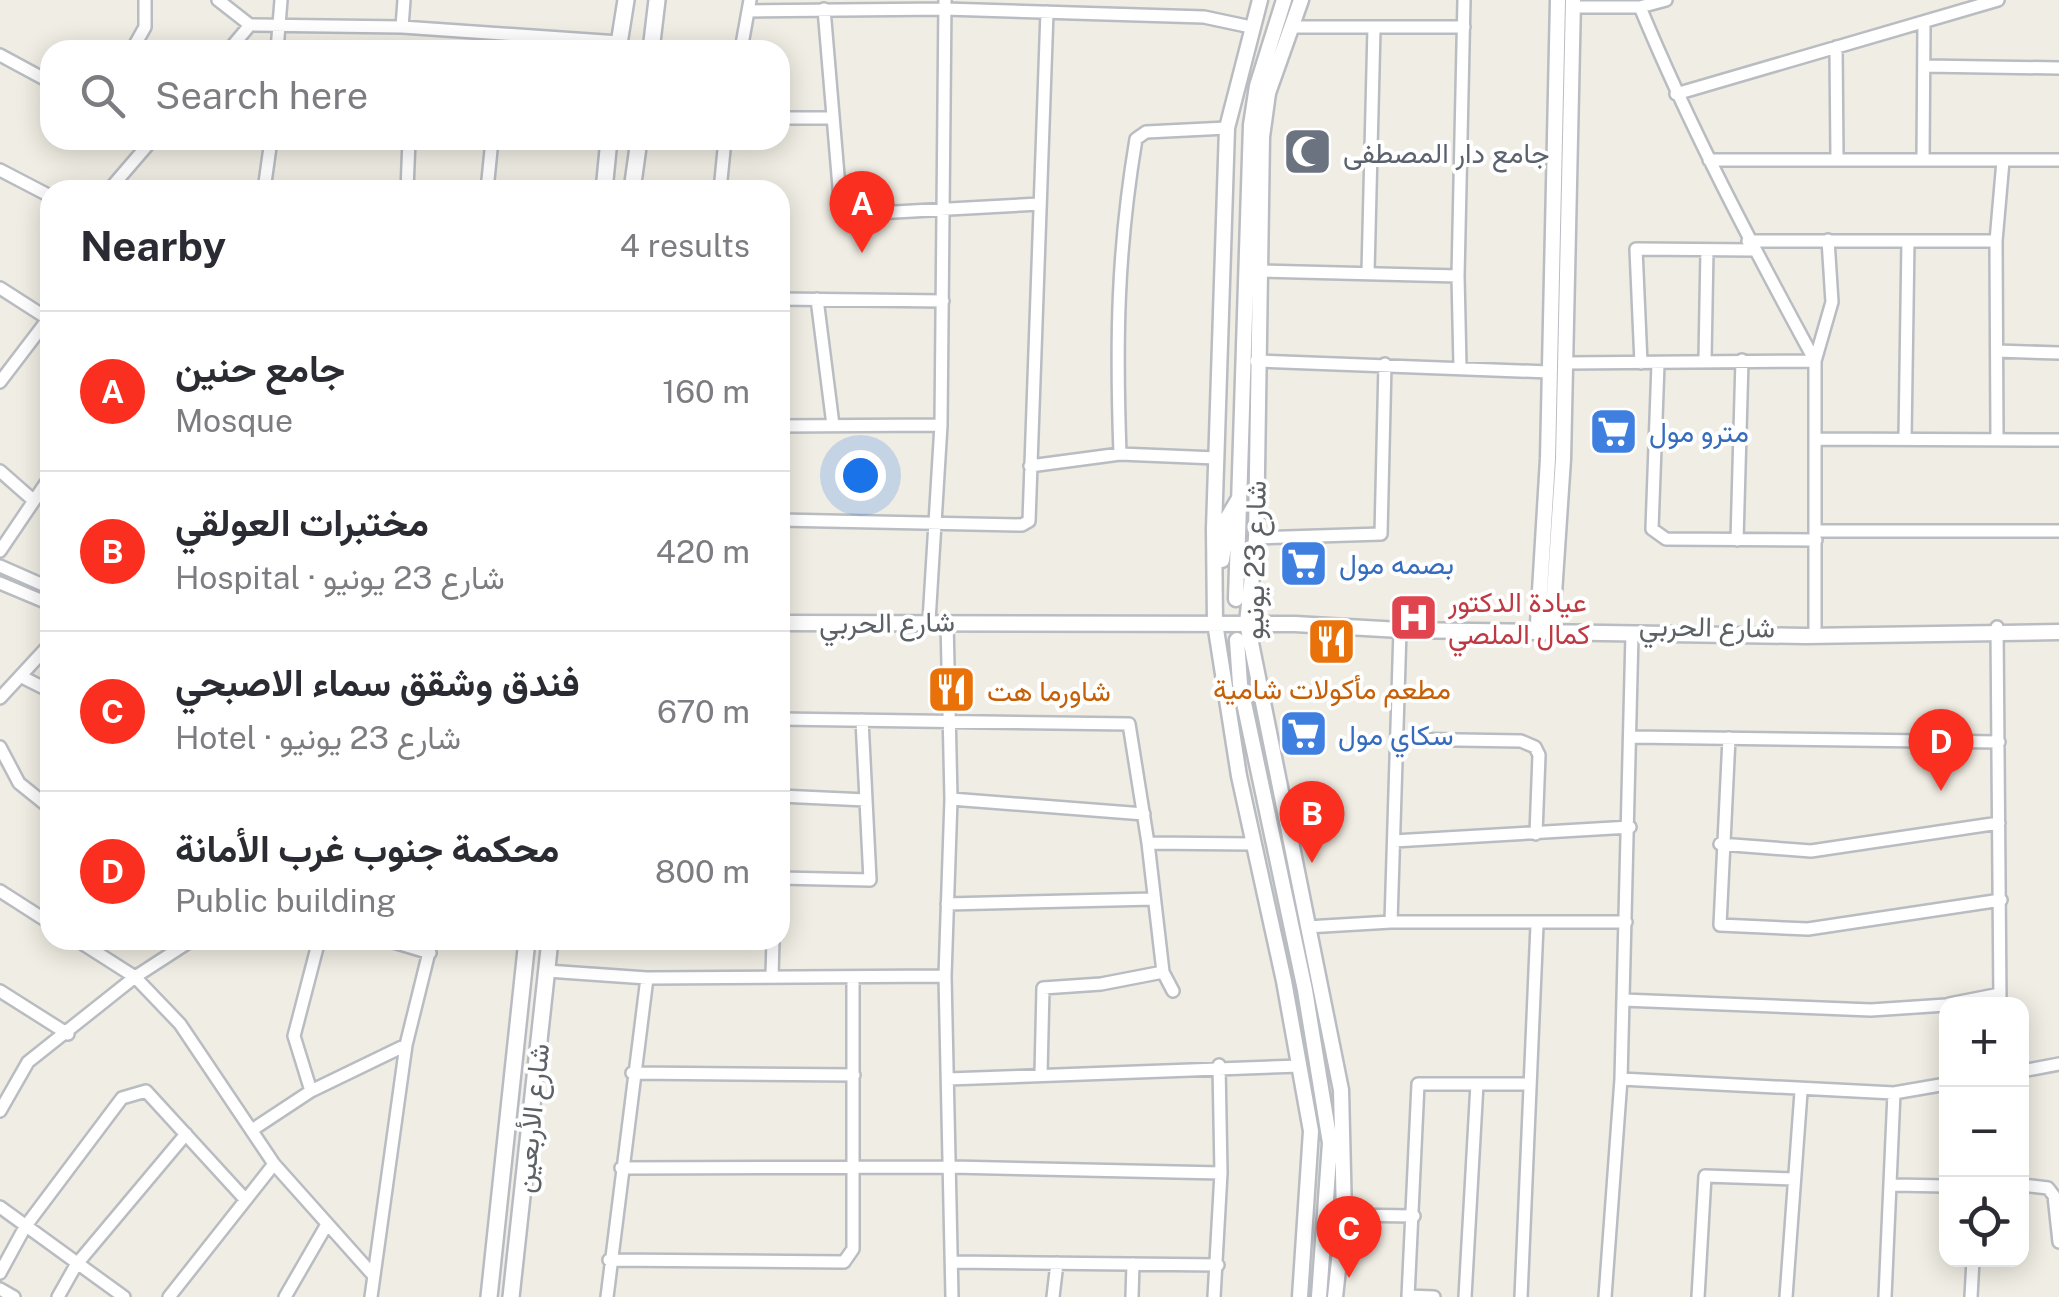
<!DOCTYPE html>
<html lang="en">
<head>
<meta charset="utf-8">
<style>
	:root { --surface:#fff; --page:#f7f7f7; --text:#2b2b33; --muted:#7c7c81; --line:#e1e1e2; --accent:#fa2f20 }
	body { margin:0; font-family:"Public Sans",Vazirmatn,sans-serif; background:var(--page); color:var(--text) }
	.controls { position:absolute; right:30px; bottom:30px; display:grid; overflow:hidden; border-radius:20px; box-shadow:0 5px 25px #0003 }
	.controls button { width:90px; height:90px; display:grid; place-items:center; padding:0; border:0; border-bottom:2px solid var(--line); background:var(--surface); color:var(--text); font:50px sans-serif }
	.you { position:absolute; left:860px; top:475px; width:35px; height:35px; margin:-25px; border:8px solid #fff; border-radius:50%; background:#1a73e8; box-shadow:0 0 0 15px #1a73e833 }
	.badge { display:grid; place-items:center; width:65px; height:65px; border-radius:50%; background:var(--accent); color:#fff; font-size:32px; font-weight:700 }
	.pin { position:absolute; translate:-50% -82px; filter:drop-shadow(0 2px 5px #0008) }
	.pin::after { content:''; position:absolute; top:52px; width:35px; height:30px; background:inherit; clip-path:polygon(0 0,100% 0,50% 100%) }
	.list { margin:0; padding:0; list-style:none }
	h2 { display:flex; justify-content:space-between; align-items:center; height:130px; margin:0; padding:0 40px; font-size:42px }
	h2 small { font-size:32px; font-weight:400; color:var(--muted) }
	.list li { display:grid; grid-template-columns:65px 1fr auto; gap:30px; align-items:center; box-sizing:border-box; height:160px; padding:0 40px; border-top:2px solid var(--line) }
	.list b { display:block; font-size:38px; white-space:nowrap }
	.list p { margin:0; font-size:32px; white-space:nowrap; color:var(--muted) }
	.list em { font-size:32px; font-style:normal; color:var(--muted) }
	.icon { flex:none; width:55px; height:55px; fill:none; stroke:currentColor; stroke-width:2; stroke-linecap:round; stroke-linejoin:round }
	.map { position:relative; flex:none; width:2059px; height:1297px; overflow:hidden }
	.search { position:absolute; background:var(--surface); box-shadow:0 5px 25px #0003; left:40px; top:40px; width:750px; height:110px; display:flex; align-items:center; gap:25px; box-sizing:border-box; padding:0 35px; border-radius:30px; color:var(--muted); font-size:38px }
	.panel { position:absolute; background:var(--surface); box-shadow:0 5px 25px #0003; left:40px; top:180px; width:750px; height:770px; border-radius:30px }
	.map>svg:first-child { display:block }
	.lines { fill:none; stroke-linecap:round; stroke-linejoin:round }
	.minor-casing { stroke:#b9bcc1; stroke-width:16 }
	.tertiary-casing { stroke:#b9bcc1; stroke-width:19 }
	.secondary-casing { stroke:#b8bbc2; stroke-width:20 }
	.minor { stroke:#fff; stroke-width:11 }
	.tertiary { stroke:#fff; stroke-width:14 }
	.secondary { stroke:#fff; stroke-width:15 }
	.labels { text-anchor:middle; dominant-baseline:central; stroke-width:8; stroke-linejoin:round; paint-order:stroke }
	.worship-label { font-size:28px; fill:#5b616d; stroke:#fff; text-anchor:start }
	.shop-label { font-size:28px; fill:#366cbe; stroke:#fff; text-anchor:start }
	.street-label { font-size:28px; fill:#5c6166; stroke:#fff }
	.health-label { font-size:28px; fill:#be3a42; stroke:#fff; text-anchor:start }
	.food-label { font-size:28px; fill:#c56008; stroke:#fff }
</style>
</head>
<body>
<div class="map">
<svg width="2059" height="1297" viewBox="0 0 2059 1297">
	<rect width="100%" height="100%" fill="#f0ede4"/>
	<g class="lines">
		<defs>
			<path id="minor" d="M218,0l32,25 152,2 217,15
				M1573,7h67l26,-7
				M1640,7c51,123 112,238 175,354
				M824,9l16,190 18,15 181,-10
				M748,11l197,-2 259,8 47,10
				M402,27l2,-27
				M1292,27h172
				M1836,47l1,111
				M132,50l13,-23v-27
				M229,50l21,-25
				M277,50l4,-50
				M741,50l9,-50
				M0,55l50,27
				M1924,66l135,2
				M1676,94l322,-94
				M780,118h51
				M1923,159l1,-136
				M1709,160h350
				M0,170l50,26
				M266,187l35,3
				M109,190l43,-50
				M264,190l7,-50
				M407,190l2,-50
				M487,190l5,-50
				M720,190l5,-50
				M1748,241h248
				M1258,271l200,5
				M1368,272l6,-244
				M0,288l50,32
				M780,299l163,2
				M817,299l16,126
				M1997,351l62,2
				M1705,359l2,-109
				M1256,361l293,11
				M1566,363l249,-2
				M1641,363l-5,-114 119,1
				M1658,364l-6,165 14,10 150,1
				M1460,367l-2,-91 6,-276
				M0,382l48,-63
				M780,426l161,-1
				M1815,439l244,1
				M1905,439l3,-198
				M1997,439l-1,-198 7,-80
				M1120,454c-4,-113 -3,-202 16,-315l10,-7 81,-4
				M1030,466l90,-12 96,4
				M0,471l33,29
				M780,520l242,5 7,-4 18,-509
				M1815,531h244
				M1256,538l125,-4 4,-170
				M1737,540l5,-180
				M0,551l50,-74
				M0,566l50,22
				M0,583l50,21
				M929,621l12,-196 4,-425
				M947,621l4,178 -6,177 7,321
				M1997,627l3,377
				M1815,628v-267l17,-59 -4,-62
				M22,677l28,14
				M0,698l50,-54
				M780,719l349,5 19,119 15,129 10,19
				M1632,737l367,5
				M1729,738l-9,187 88,4 193,-29
				M1396,739l125,2 14,6 4,8 -3,79
				M0,747l19,36 31,25
				M780,796l86,4
				M951,799l193,15
				M1394,841l236,-14
				M1148,843l104,1
				M1720,844l91,7 188,-28
				M780,878l90,2 -8,-160
				M0,891l50,32
				M947,904l207,-5
				M1391,922l9,-292
				M1307,927l84,-5h235
				M77,940l58,37 45,47 94,140 100,112
				M387,940l43,13
				M547,971l100,7 298,-2
				M772,976l1,-36
				M0,991l68,43
				M1623,1000l248,10 75,-5
				M1949,1004l51,-10
				M2022,1071l37,-7
				M632,1073l222,2
				M1041,1074l2,-86 58,-4 62,-12
				M948,1079l352,-13
				M1621,1079l273,14 52,-9
				M311,1091l-17,-55 25,-96
				M0,1111l28,-49 107,-85 57,-37
				M252,1130l59,-39 95,-46
				M621,1168l331,-1 269,6
				M1893,1185l53,1
				M2022,1185l26,3 6,8 5,46
				M0,1207l124,90
				M1344,1215l70,1
				M609,1260l235,2 9,-13v-271
				M954,1262l264,3
				M0,1273l25,-46 97,-129 24,-7 98,107
				M0,1289l14,8
				M1408,1296l26,1
				M58,1297l18,-32 110,-131
				M169,1297l105,-133
				M285,1297l41,-71
				M371,1297l35,-252 26,-105
				M607,1297l40,-319
				M1053,1297l4,-34
				M1132,1297l1,-33
				M1214,1297l7,-124 -2,-108
				M1408,1297l10,-213h110
				M1465,1297l12,-213
				M1521,1297l16,-372
				M1605,1297l16,-218 11,-445
				M1698,1297l7,-121 89,3
				M1786,1297l15,-205
				M1885,1297l9,-204
				M1971,1297l2,-37"/>
			<path id="tertiary" d="M1260,0l-33,128 -13,401 1,94 24,153 45,205 27,150 -11,166
				M1301,0l-33,93 -6,44 -6,401 -9,85 94,467 3,125 -9,82
				M1222,560l6,-43 10,-17
				M1236,599l15,-474 6,-39 27,-86
				M780,623l515,1 105,6 405,6 254,-4
				M1538,624l10,-165 10,-459
				M1552,624l11,-165 10,-459
				M1237,640l3,44 65,306 25,153 -11,154"/>
			<path id="secondary" d="M618,50l8,-50
				M651,50l6,-50
				M604,190l5,-50
				M632,190l7,-50
				M489,1297l38,-357
				M511,1297l39,-357"/>
		</defs>
		<use href="#minor" class="minor-casing"/>
		<use href="#tertiary" class="tertiary-casing"/>
		<use href="#secondary" class="secondary-casing"/>
		<use href="#minor" class="minor"/>
		<use href="#tertiary" class="tertiary"/>
		<use href="#secondary" class="secondary"/>
	</g>
	<defs>
		<symbol id="mosque-square" viewBox="-11 -11 22 22"><rect x="-9" y="-9" width="18" height="18" rx="4" fill="#6b7280" stroke="#fff"/><path d="M3.5-4.9A6 6 0 1 0 3.5 4.9A5 5 0 1 1 3.5-4.9Z" fill="#fff"/></symbol>
		<symbol id="supermarket-square" viewBox="-11 -11 22 22"><rect x="-9" y="-9" width="18" height="18" rx="4" fill="#3f7fe0" stroke="#fff"/><path d="M-6-5.5h2.5l.6 2H6L4.5 2H-2.5L-4.4-4H-6ZM-1.5 3.2a1.3 1.3 0 1 0 .1 0ZM3 3.2a1.3 1.3 0 1 0 .1 0Z" fill="#fff"/></symbol>
		<symbol id="hospital-square" viewBox="-11 -11 22 22"><rect x="-9" y="-9" width="18" height="18" rx="4" fill="#e0444e" stroke="#fff"/><path d="M-5-5h3v3.5h4V-5h3V5h-3V1.5h-4V5h-3Z" fill="#fff"/></symbol>
		<symbol id="restaurant-square" viewBox="-11 -11 22 22"><rect x="-9" y="-9" width="18" height="18" rx="4" fill="#e8710a" stroke="#fff"/><path d="M-5-6h1v4h1v-4h1v4h1v-4h1v5L-1.5 .5V6h-2V.5L-5-1ZM5-6V6H3V1.5H1.5Q1.5-4 5-6Z" fill="#fff"/></symbol>
	</defs>
	<g fill-rule="evenodd">
		<use href="#mosque-square" x="1280" y="124" width="55" height="55"/>
		<use href="#supermarket-square" x="1586" y="404" width="55" height="55"/>
		<use href="#supermarket-square" x="1276" y="536" width="55" height="55"/>
		<use href="#hospital-square" x="1386" y="590" width="55" height="55"/>
		<use href="#restaurant-square" x="1304" y="614" width="55" height="55"/>
		<use href="#restaurant-square" x="924" y="662" width="55" height="55"/>
		<use href="#supermarket-square" x="1276" y="706" width="55" height="55"/>
	</g>
	<g class="labels">
		<g class="worship-label">
			<text x="1343" y="152">جامع دار المصطفى</text>
		</g>
		<g class="shop-label">
			<text x="1649" y="431">مترو مول</text>
			<text x="1339" y="563">بصمه مول</text>
			<text x="1338" y="734">سكاي مول</text>
		</g>
		<g class="street-label">
			<text transform="translate(1254 560) rotate(-89)">شارع 23 يونيو</text>
			<text transform="translate(887 622) rotate(-1)">شارع الحربي</text>
			<text transform="translate(1707 626) rotate(1)">شارع الحربي</text>
			<text transform="translate(531 1118) rotate(-84)">شارع الأربعين</text>
		</g>
		<g class="health-label">
			<text x="1448" y="601">عيادة الدكتور<tspan x="1448" dy="32">كمال الملصي</tspan></text>
		</g>
		<g class="food-label">
			<text x="1332" y="688">مطعم مأكولات شامية</text>
			<text x="987" y="690" text-anchor="start">شاورما هت</text>
		</g>
	</g>
</svg>
<div class="controls">
<button>+</button>
<button>−</button>
<button><svg class="icon" aria-label="locate" viewBox="0 0 24 24"><circle cx="12" cy="12" r="6"/><path d="M12 2v4M12 18v4M2 12h4M18 12h4"/></svg></button>
</div>
<div class="you"></div>
<div class="pin badge" style="left:862px;top:253px">A</div>
<div class="pin badge" style="left:1312px;top:863px">B</div>
<div class="pin badge" style="left:1349px;top:1278px">C</div>
<div class="pin badge" style="left:1941px;top:791px">D</div>
<div class="search"><svg class="icon" aria-label="search" viewBox="0 0 24 24"><circle cx="10" cy="10" r="6"/><path d="M15 15l6 6"/></svg>Search here</div>
<section class="panel">
<h2>Nearby<small>4 results</small></h2>
<ul class="list">
<li><span class="badge">A</span><div><b>جامع حنين</b><p>Mosque</p></div><em>160 m</em></li>
<li><span class="badge">B</span><div><b>مختبرات العولقي</b><p>Hospital · شارع 23 يونيو</p></div><em>420 m</em></li>
<li><span class="badge">C</span><div><b>فندق وشقق سماء الاصبحي</b><p>Hotel · شارع 23 يونيو</p></div><em>670 m</em></li>
<li><span class="badge">D</span><div><b>محكمة جنوب غرب الأمانة</b><p>Public building</p></div><em>800 m</em></li>
</ul>
</section>
</div>
</body>
</html>
